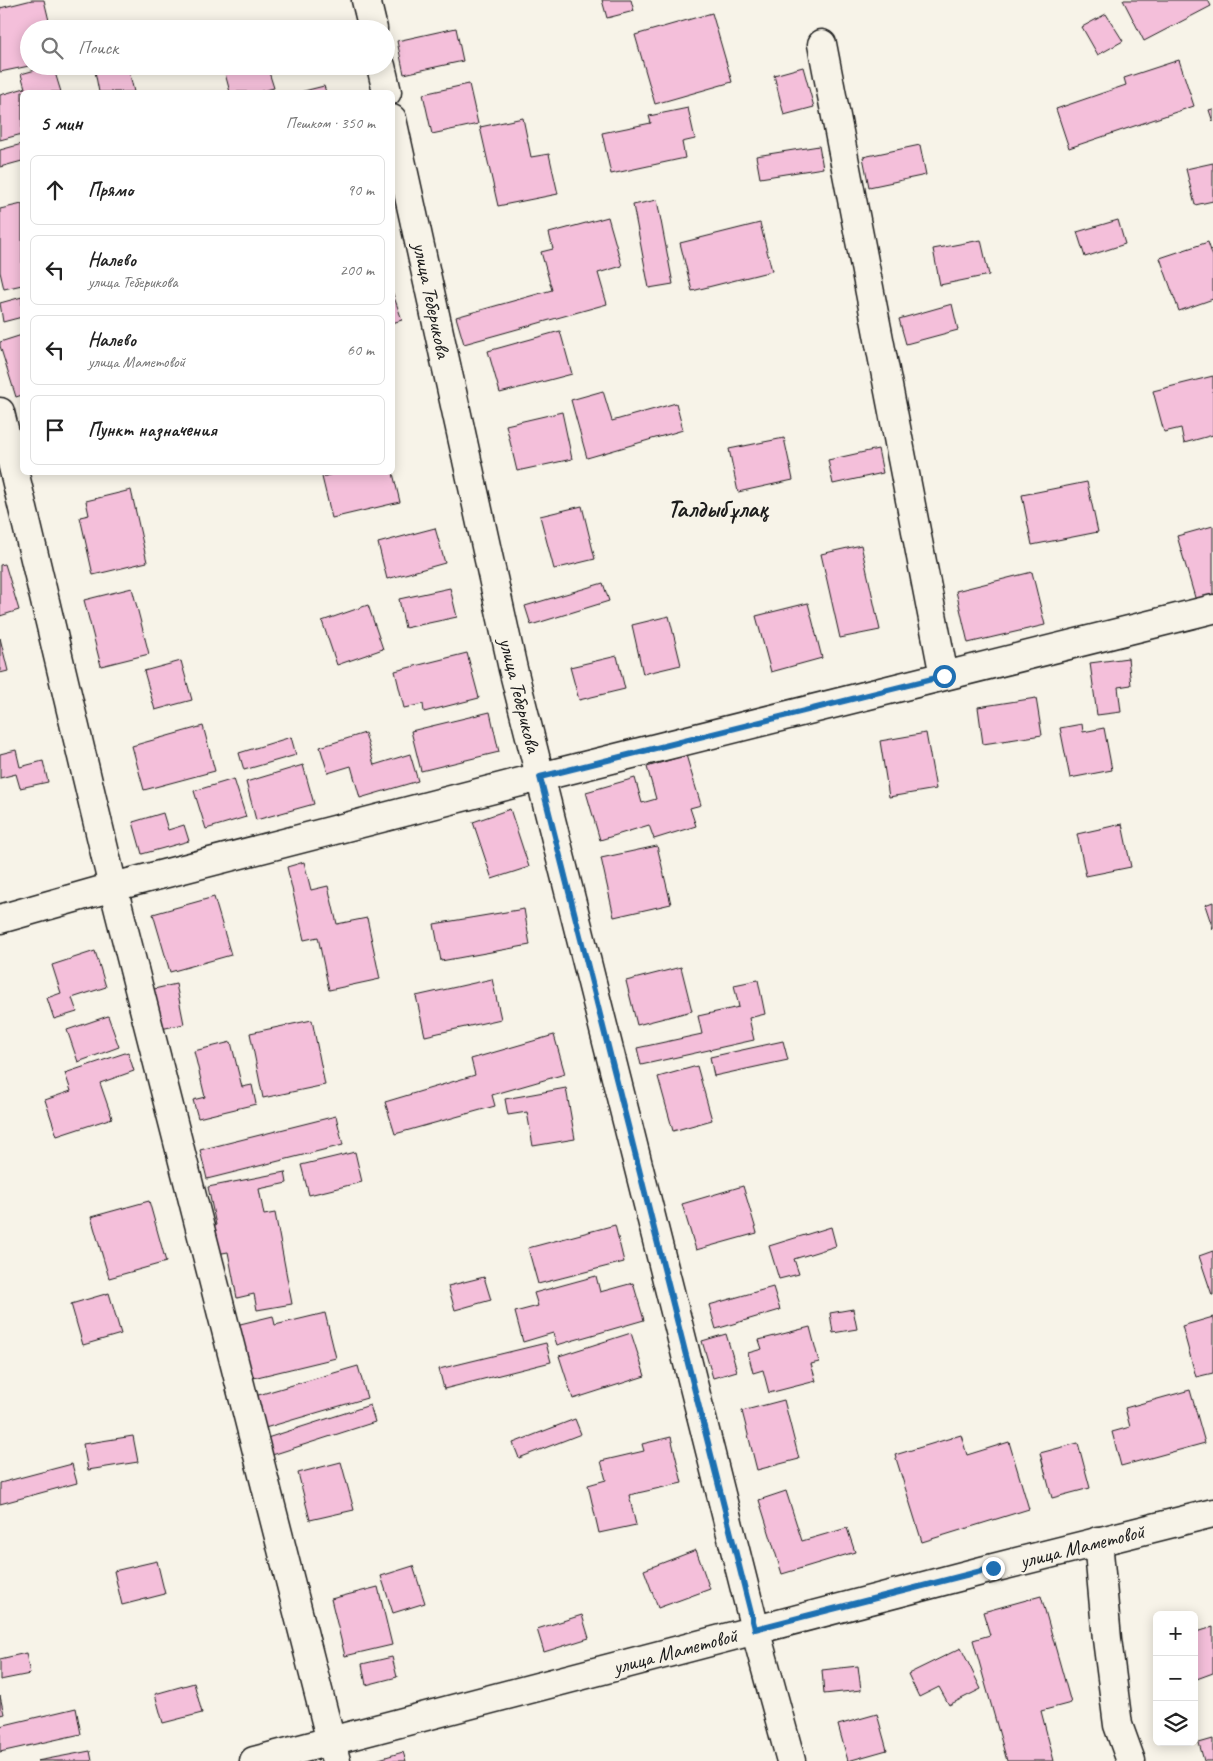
<!DOCTYPE html>
<html lang="ru">
<head>
<meta charset="utf-8">
<style>
	:root { --surface:#fff; --page:#f2f2f2; --text:#222; --muted:#767676; --line:#e0e0e0 }
	body { margin:0; font-family:Caveat,sans-serif; background:var(--page); color:var(--text) }
	.controls { position:absolute; right:15px; bottom:15px; display:grid; overflow:hidden; border-radius:8px; box-shadow:0 2px 12px #0003 }
	.controls button { width:45px; height:45px; display:grid; place-items:center; padding:0; border:0; border-bottom:1px solid var(--line); background:var(--surface); color:var(--text); font:25px sans-serif }
	.stop { position:absolute; width:15px; height:15px; margin:-11px; border:4px solid #1f6fb2; border-radius:50%; background:#fff }
	.stop.end { background:#1f6fb2; border-color:#fff; box-shadow:0 1px 5px #0008 }
	.list { margin:0; padding:0; list-style:none }
	h2 { display:flex; justify-content:space-between; align-items:center; height:65px; margin:0; padding:0 20px; font-size:21px }
	h2 small { font-size:16px; font-weight:400; color:var(--muted) }
	.list li { display:grid; grid-template-columns:32px 1fr auto; gap:15px; align-items:center; box-sizing:border-box; height:70px; margin:0 10px 10px; padding:0 10px; border:1px solid var(--line); border-radius:8px }
	.list b { display:block; font-size:19px; white-space:nowrap }
	.list p { margin:0; font-size:16px; white-space:nowrap; color:var(--muted) }
	.list em { font-size:16px; font-style:normal; color:var(--muted) }
	.icon { flex:none; width:28px; height:28px; fill:none; stroke:currentColor; stroke-width:2; stroke-linecap:round; stroke-linejoin:round }
	.map { position:relative; flex:none; width:1213px; height:1761px; overflow:hidden }
	.search { position:absolute; background:var(--surface); box-shadow:0 2px 12px #0003; left:20px; top:20px; width:375px; height:55px; display:flex; align-items:center; gap:12px; box-sizing:border-box; padding:0 18px; border-radius:28px; color:var(--muted); font-size:19px }
	.panel { position:absolute; background:var(--surface); box-shadow:0 2px 12px #0003; left:20px; top:90px; width:375px; height:385px; border-radius:8px }
	.map>svg:first-child { display:block }
	.building { fill:#f4bfda; stroke:#1c1c1c }
	.lines { fill:none; stroke-linecap:round; stroke-linejoin:round }
	.street-casing { stroke:#1c1c1c; stroke-width:31 }
	.secondary-casing { stroke:#1c1c1c; stroke-width:31 }
	.street { stroke:#f7f3e8; stroke-width:28 }
	.secondary { stroke:#f7f3e8; stroke-width:28 }
	.route { stroke:#1f6fb2; stroke-width:6 }
	.labels { text-anchor:middle; dominant-baseline:central; stroke-width:4.5; stroke-linejoin:round; paint-order:stroke }
	.street-label { font-size:21px; fill:#1c1c1c; stroke:#f7f3e8 }
	.quarter-label { font-size:24px; font-weight:bold; fill:#1c1c1c; stroke:#f7f3e8 }
</style>
</head>
<body>
<div class="map">
<svg width="1213" height="1761" viewBox="0 0 1213 1761">
	<rect width="100%" height="100%" fill="#f7f3e8"/>
	<filter id="ink" filterUnits="userSpaceOnUse"><feTurbulence type="fractalNoise" baseFrequency=".02" numOctaves="2"/><feDisplacementMap in="SourceGraphic" scale="10" xChannelSelector="R" yChannelSelector="G"/><feConvolveMatrix kernelMatrix="1 2 1 2 8 2 1 2 1" color-interpolation-filters="sRGB"/></filter>
	<g filter="url(#ink)">
		<path class="building" d="M32,0h12l7,29h-22v37l-29,6v-64z
			M602,0h29l3,11 -27,7z
			M1123,0h85l3,6 -67,35z
			M712,13l20,69 -77,22 -20,-69z
			M1106,14l17,27 -25,14 -16,-28z
			M456,28l7,33 -59,13 -7,-33z
			M1179,60l15,46 -125,42 -13,-39 70,-24 -2,-7z
			M50,66h3l8,26h-39v42l-22,6v-45l25,-7 -4,-14z
			M94,66h34l6,26h-35z
			M223,66h44l7,22 -16,4h-28z
			M803,67l11,40 -30,8 -10,-40z
			M469,84l9,40 -46,10 -9,-40z
			M324,86l2,6h-26z
			M688,108l7,31 -13,3 3,16 -74,16 -9,-41 49,-10 -2,-7z
			M1213,109v13l-4,-12z
			M523,118l8,39 18,-3 9,40 -60,12 -18,-79z
			M22,144v17l-22,6v-17z
			M920,145l6,30 -57,12 -6,-30z
			M819,146l4,22 -63,10 -4,-22z
			M1213,163v38l-18,4 -9,-36z
			M657,200l16,84 -24,4 -16,-83z
			M22,204v81l-18,4 -4,-17v-63z
			M608,217l14,49 -24,7 9,31 -143,40 -8,-27 96,-27 -11,-38 12,-3 -4,-16z
			M1118,220l7,24 -40,13 -8,-25z
			M760,223l12,48 -80,20 -12,-48z
			M981,240l8,35 -49,10 -7,-36z
			M1208,242l5,15v42l-34,12 -19,-53z
			M392,291l10,29 -10,3z
			M22,297v20l-19,5 -3,-19z
			M952,304l6,26 -52,14 -7,-25z
			M560,331l12,43 -72,19 -12,-42z
			M22,335v60l-6,2 -16,-51v-4z
			M1213,376v59l-29,8 -3,-15 -17,4 -11,-41z
			M603,391l9,30 64,-18 7,27 -96,28 -16,-58z
			M562,412l10,47 -55,12 -11,-46z
			M784,438l9,42 -55,12 -9,-43z
			M878,449l5,24 -50,11 -5,-24z
			M392,469l8,33 -68,16 -10,-41 18,-5h52z
			M1087,482l11,50 -66,13 -10,-50z
			M131,490l16,72 -54,13 -13,-58 9,-2 -3,-14z
			M582,506l13,53 -41,10 -14,-53z
			M1213,526v70l-17,5 -19,-65z
			M435,528l10,35 -58,16 -9,-36z
			M861,545l19,85 -40,8 -19,-84z
			M5,564l14,46 -19,6v-51z
			M1032,572l13,53 -77,18 -12,-52z
			M603,583l6,18 -78,24 -6,-19z
			M132,588l17,66 -48,12 -17,-66z
			M450,588l7,29 -52,11 -6,-29z
			M808,603l14,55 -51,14 -15,-56z
			M368,605l15,44 -46,16 -15,-44z
			M669,616l12,49 -38,9 -11,-49z
			M0,638l8,33 -8,2z
			M467,653l12,45 -55,14 -1,-8 -19,4 -9,-37z
			M617,656l8,33 -46,11 -9,-33z
			M1128,658l3,27 -13,2 3,25 -24,3 -7,-52z
			M181,661l11,39 -37,10 -11,-39z
			M1036,698l6,37 -59,9 -5,-37z
			M490,712l9,40 -78,19 -10,-40z
			M1082,724l1,8 21,-4 8,42 -42,8 -10,-50z
			M203,726l12,45 -71,19 -12,-44z
			M365,733l9,32 36,-11 8,27 -58,17 -9,-32 -23,7 -8,-26z
			M926,733l10,56 -47,8 -9,-56z
			M291,737l5,18 -52,15 -5,-17z
			M16,750l4,17 23,-6 5,21 -28,6 -4,-14 -16,4v-24z
			M686,755l15,50 -11,3 6,18 -42,13 -5,-14 -49,15 -14,-48 49,-14 7,25 14,-4 -9,-32z
			M303,765l11,39 -58,16 -10,-38z
			M234,779l12,38 -40,12 -12,-38z
			M510,809l19,58 -37,12 -19,-57z
			M163,813l5,17 16,-5 5,16 -47,13 -9,-32z
			M1122,824l9,43 -45,9 -9,-42z
			M657,846l14,58 -57,13 -13,-59z
			M304,862l7,28 17,-4 9,38 30,-6 13,61 -51,11 -11,-53 -14,3 -17,-73z
			M214,897l17,58 -61,17 -17,-58z
			M1213,902v27l-8,-24z
			M524,909l6,36 -89,16 -7,-37z
			M95,951l11,36 -34,11 5,14 -23,7 -7,-21 14,-5 -9,-28z
			M681,967l11,44 -55,14 -11,-44z
			M492,979l9,40 -76,17 -9,-40z
			M758,980l7,34 -16,4 5,22 -113,25 -4,-17 65,-14 -4,-18 41,-9 -5,-22z
			M176,984l8,40 -23,5 -7,-40z
			M108,1016l11,31 -41,15 -11,-32z
			M312,1020l13,65 -62,13 -13,-65z
			M554,1035l11,39 -73,21 3,11 -100,28 -10,-32 90,-27 -4,-16z
			M783,1041l5,19 -74,16 -4,-19z
			M231,1042l11,45 10,-2 4,19 -58,14 -5,-18 12,-3 -11,-46z
			M128,1052l6,19 -34,12 12,35 -55,18 -12,-36 26,-9 -6,-18z
			M697,1066l15,54 -39,11 -15,-54z
			M566,1088l9,51 -42,7 -6,-34 -19,3 -3,-16z
			M336,1116l7,29 -136,34 -7,-29z
			M355,1152l7,30 -53,13 -8,-30z
			M285,1172l2,11 -28,6 5,26 11,-2 17,91 -35,6 -3,-16 -17,4 -9,-46 -17,3 -5,-28 10,-2 -8,-38z
			M743,1186l14,47 -61,17 -14,-46z
			M149,1201l17,61 -57,16 -18,-61z
			M615,1225l9,37 -86,22 -10,-36z
			M831,1227l5,19 -42,13 5,15 -20,5 -10,-33z
			M1213,1251v44h-1l-13,-39z
			M596,1276l4,16 33,-9 11,37 -87,25 -4,-12 -30,9 -8,-30 23,-6 -4,-13z
			M484,1277l7,23 -36,10 -7,-24z
			M773,1287l7,23 -64,19 -7,-24z
			M109,1293l12,41 -38,11 -12,-41z
			M853,1309l4,20 -24,4 -3,-20z
			M325,1313l11,45 -87,21 -13,-54 37,-9 2,9z
			M1213,1317v56l-17,4 -14,-51z
			M810,1327l9,35 -8,2 5,17 -47,12 -6,-23 -10,3 -5,-20 14,-4 -3,-9z
			M631,1333l14,43 -72,23 -14,-43z
			M726,1334l11,37 -24,7 -11,-37z
			M546,1343l5,19 -107,27 -5,-20z
			M358,1366l9,32 -102,30 -10,-32z
			M1190,1390l15,53 -84,23 -9,-34 18,-5 -5,-19z
			M784,1400l15,59 -42,11 -15,-59z
			M370,1405l5,17 -106,34 -5,-17z
			M575,1419l6,15 -62,24 -6,-15z
			M961,1435l6,20 42,-13 20,67 -107,33 -27,-87z
			M133,1436l5,26 -50,8 -5,-26z
			M671,1437l11,46 -53,12 7,30 -37,8 -11,-48 18,-5 -5,-19 43,-10 -2,-7z
			M1078,1443l12,45 -38,10 -12,-45z
			M341,1462l13,48 -44,10 -12,-47z
			M72,1464l5,19 -77,21v-21z
			M786,1491l16,50 45,-13 8,24 -73,22 -23,-74z
			M696,1550l14,39 -52,19 -14,-38z
			M157,1561l8,33 -43,11 -8,-34z
			M413,1566l12,37 -32,10 -12,-37z
			M378,1587l14,58 -47,11 -14,-57z
			M1041,1596l30,107 -30,8 13,50h-47l-34,-121 17,-5 -7,-23z
			M582,1615l7,23 -45,14 -7,-23z
			M1213,1627v46l-19,7v-47z
			M961,1648l20,41 -32,16 -10,-18 -20,10 -11,-23z
			M26,1653l4,21 -30,6v-21z
			M392,1657l5,20 -31,8 -4,-21z
			M858,1666l3,24 -37,4 -2,-24z
			M194,1683l8,30 -39,10 -8,-29z
			M0,1696l4,18 -4,1z
			M76,1708l5,26 -81,18v-26z
			M877,1714l10,36 -39,11 -10,-36z
			M1213,1739v22h-9l-5,-18z
			M90,1751l2,10h-55z
			M403,1752l3,9h-34z"/>
		<g class="lines">
			<defs>
				<path id="street" d="M822,44l122,632
					M0,412l113,475 223,874
					M0,919l113,-32 427,-110 673,-168
					M1098,1541l9,98 11,86 13,36"/>
				<path id="secondary" d="M366,0l7,29
					M381,66l6,26
					M392,119l121,550 242,960 36,132
					M254,1761l739,-193 220,-55"/>
			</defs>
			<use href="#street" class="street-casing"/>
			<use href="#secondary" class="secondary-casing"/>
			<use href="#street" class="street"/>
			<use href="#secondary" class="secondary"/>
		</g>
	</g>
	<g class="lines" filter="url(#ink)">
		<path class="route" d="M944,676l-404,101 215,852 238,-61"/>
	</g>
	<g class="labels">
		<g class="street-label">
			<text transform="translate(432 300) rotate(78)">улица Теберикова</text>
			<text transform="translate(520 695) rotate(76)">улица Теберикова</text>
			<text transform="translate(1082 1546) rotate(-14)">улица Маметовой</text>
			<text transform="translate(675 1651) rotate(-15)">улица Маметовой</text>
		</g>
		<g class="quarter-label">
			<text x="718" y="509">Талдыбұлақ</text>
		</g>
	</g>
</svg>
<div class="controls">
<button>+</button>
<button>−</button>
<button><svg class="icon" aria-label="layers" viewBox="0 0 24 24"><path d="M12 4l9 5-9 5-9-5zM3 14l9 5 9-5"/></svg></button>
</div>
<div class="stop" style="left:944px;top:676px"></div>
<div class="stop end" style="left:993px;top:1568px"></div>
<div class="search"><svg class="icon" aria-label="search" viewBox="0 0 24 24"><circle cx="10" cy="10" r="6"/><path d="M15 15l6 6"/></svg>Поиск</div>
<section class="panel">
<h2>5 мин<small>Пешком · 350 m</small></h2>
<ul class="list">
<li><svg class="icon" aria-label="ahead" viewBox="0 0 24 24"><path d="M12 20V5M6 11l6-6 6 6"/></svg><div><b>Прямо</b></div><em>90 m</em></li>
<li><svg class="icon" aria-label="left" viewBox="0 0 24 24"><path d="M17 20v-9H6M10 6l-5 5 5 5"/></svg><div><b>Налево</b><p>улица Теберикова</p></div><em>200 m</em></li>
<li><svg class="icon" aria-label="left" viewBox="0 0 24 24"><path d="M17 20v-9H6M10 6l-5 5 5 5"/></svg><div><b>Налево</b><p>улица Маметовой</p></div><em>60 m</em></li>
<li><svg class="icon" aria-label="arrive" viewBox="0 0 24 24"><path d="M6 21V4h12l-3 4 3 4H6"/></svg><div><b>Пункт назначения</b></div></li>
</ul>
</section>
</div>
</body>
</html>
